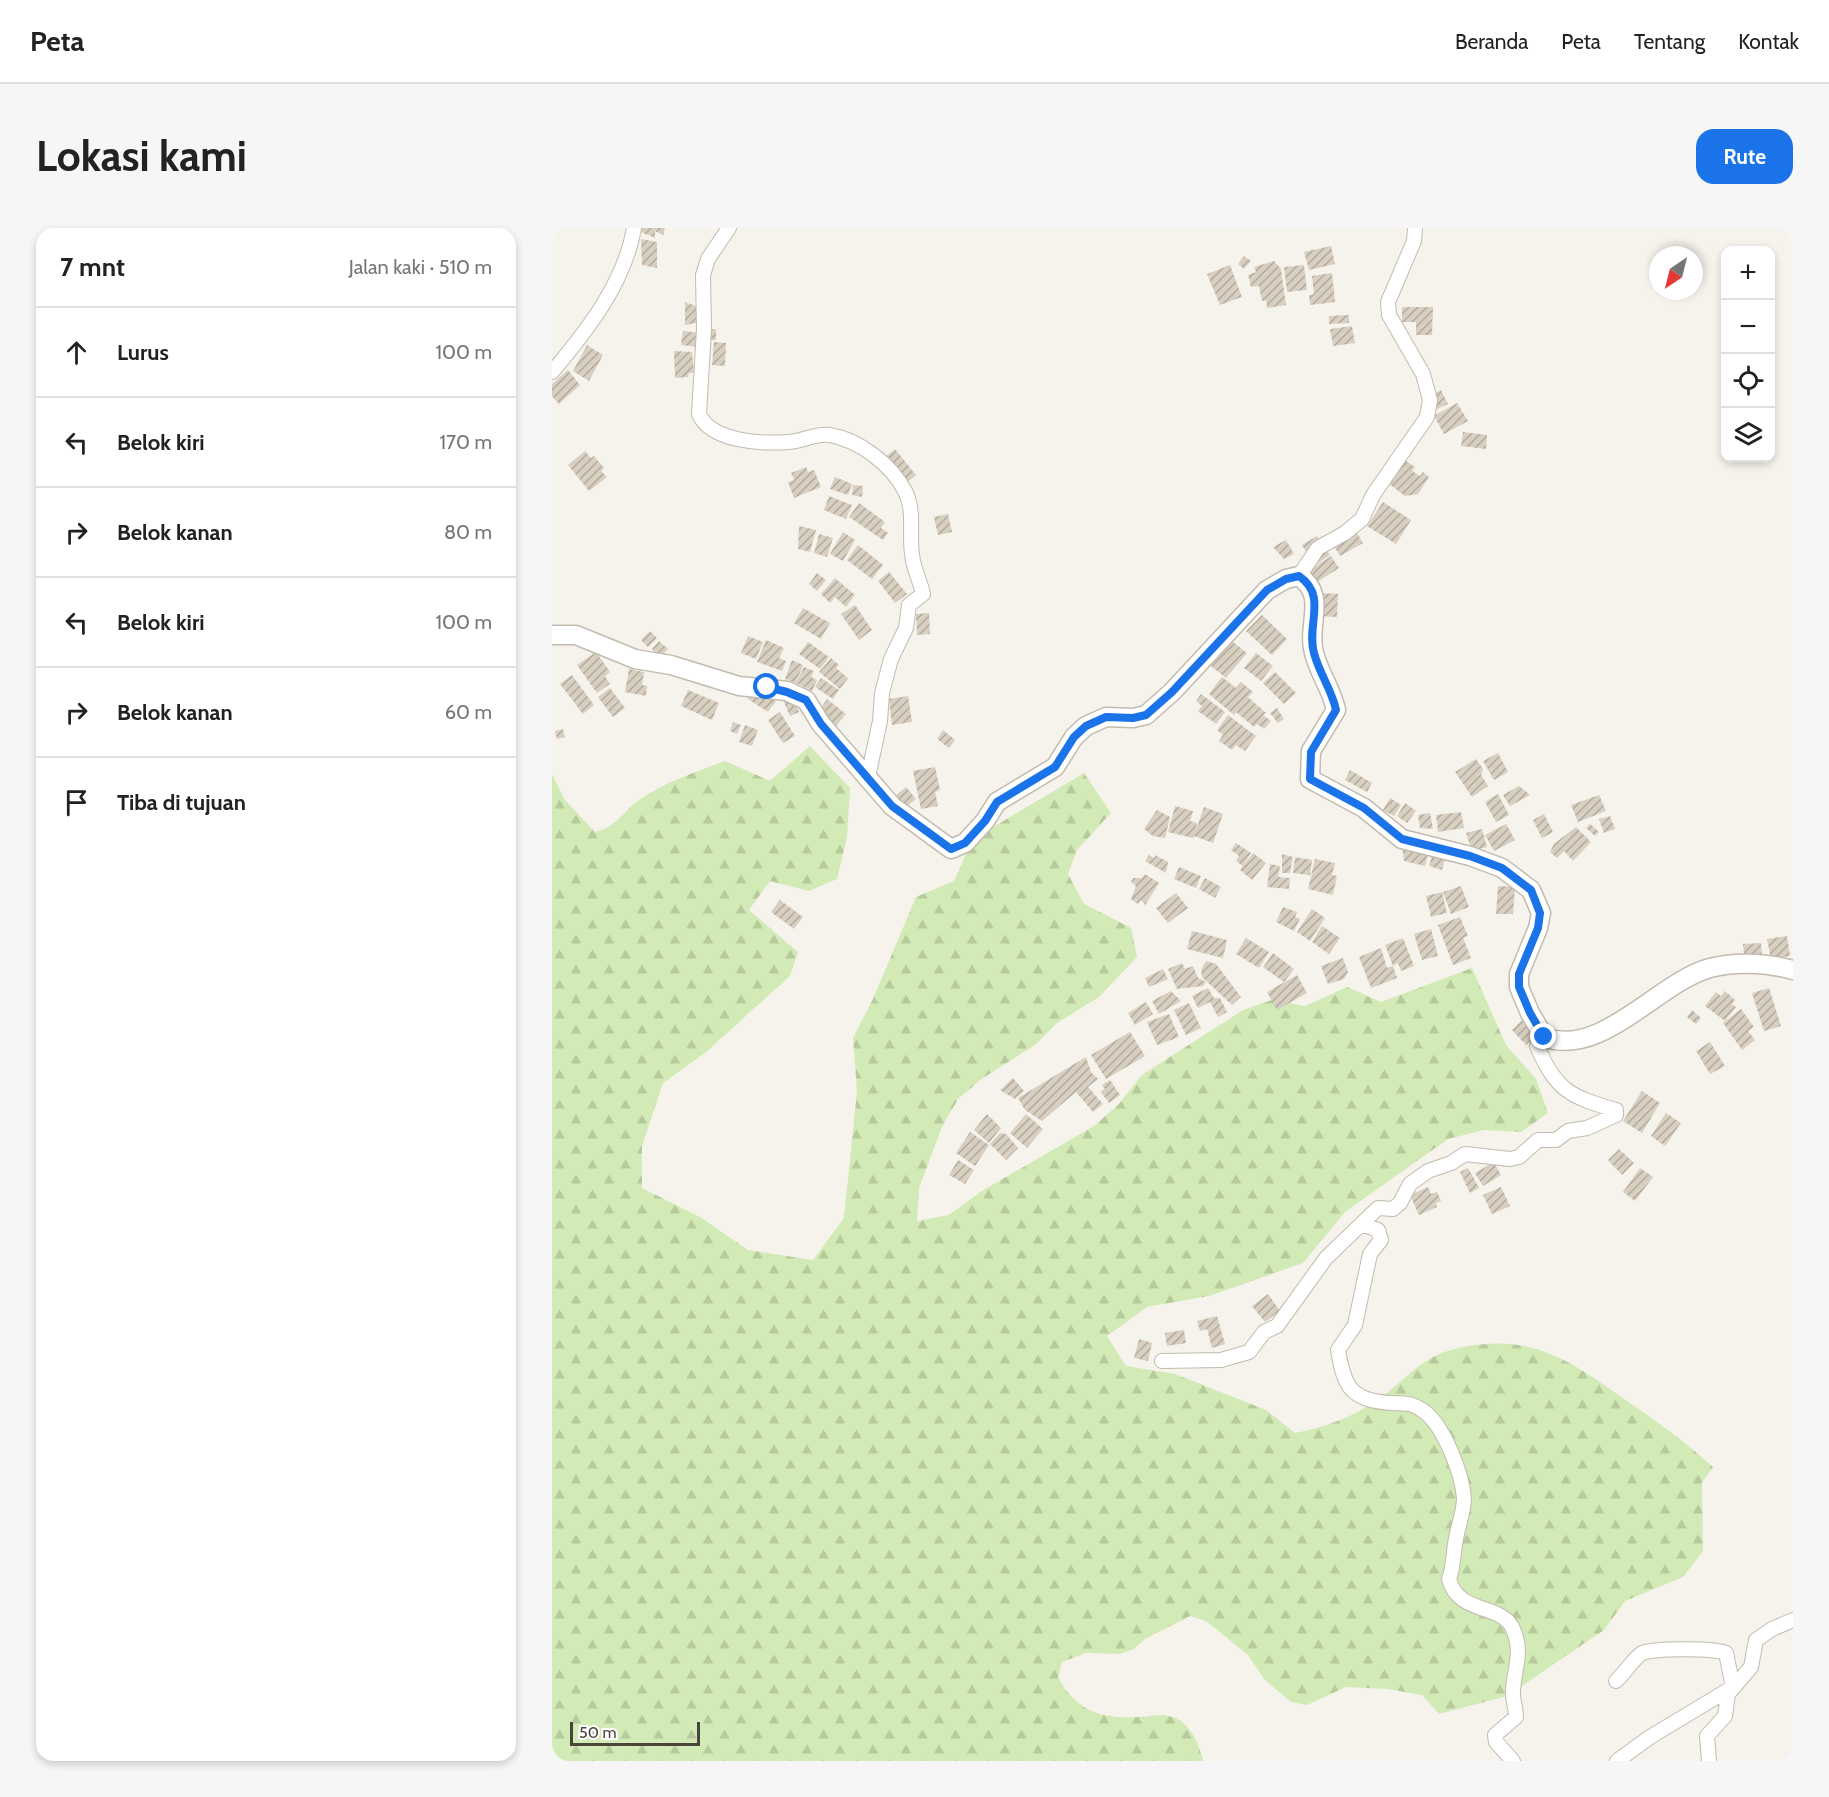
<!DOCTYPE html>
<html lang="id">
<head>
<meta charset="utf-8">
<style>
	:root { --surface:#fff; --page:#f6f6f6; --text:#222; --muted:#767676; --line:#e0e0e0; --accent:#1a73e8 }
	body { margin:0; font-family:Cabin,sans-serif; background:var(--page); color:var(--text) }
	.controls { position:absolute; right:18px; top:18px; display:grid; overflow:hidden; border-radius:12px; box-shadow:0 3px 9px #0003 }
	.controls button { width:54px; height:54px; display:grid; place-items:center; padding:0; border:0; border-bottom:2px solid var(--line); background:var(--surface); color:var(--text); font:30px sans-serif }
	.compass { position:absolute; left:1097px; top:18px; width:54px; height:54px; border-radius:50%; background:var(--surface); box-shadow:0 3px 9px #0003; rotate:215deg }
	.scale { position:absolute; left:18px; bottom:15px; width:130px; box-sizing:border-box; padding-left:6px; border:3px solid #4b4439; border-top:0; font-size:16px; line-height:21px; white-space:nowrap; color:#4b4439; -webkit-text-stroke:4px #fff; paint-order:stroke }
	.stop { position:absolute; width:18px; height:18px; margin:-14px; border:4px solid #1a73e8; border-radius:50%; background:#fff }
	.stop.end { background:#1a73e8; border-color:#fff; box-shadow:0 2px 6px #0008 }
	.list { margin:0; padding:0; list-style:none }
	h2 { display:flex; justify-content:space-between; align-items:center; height:78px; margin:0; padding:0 24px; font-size:26px }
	h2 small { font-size:20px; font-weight:400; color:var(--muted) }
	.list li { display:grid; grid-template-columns:39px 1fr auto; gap:18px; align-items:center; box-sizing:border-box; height:90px; padding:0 24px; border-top:2px solid var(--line) }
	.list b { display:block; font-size:22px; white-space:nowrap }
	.list em { font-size:20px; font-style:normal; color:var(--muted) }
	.icon { flex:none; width:33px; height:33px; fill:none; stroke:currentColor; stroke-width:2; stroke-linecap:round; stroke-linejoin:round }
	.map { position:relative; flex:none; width:1241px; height:1533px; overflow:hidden; border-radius:18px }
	header { display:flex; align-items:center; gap:36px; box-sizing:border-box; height:84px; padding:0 30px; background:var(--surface); border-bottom:2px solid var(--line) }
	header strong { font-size:28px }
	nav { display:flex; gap:33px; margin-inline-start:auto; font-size:21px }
	.intro { display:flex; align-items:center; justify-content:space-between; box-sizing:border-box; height:144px; padding:0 36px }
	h1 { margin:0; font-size:42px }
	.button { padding:15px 27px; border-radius:18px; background:var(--accent); color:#fff; font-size:21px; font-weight:700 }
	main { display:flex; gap:36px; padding:0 36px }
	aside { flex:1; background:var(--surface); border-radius:18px; box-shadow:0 3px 9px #0003 }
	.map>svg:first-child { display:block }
	.forest { fill:url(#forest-firs) }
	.building { fill:url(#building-hatch) }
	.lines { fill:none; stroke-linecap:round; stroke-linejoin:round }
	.minor-casing { stroke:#c2bbae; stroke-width:16 }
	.tertiary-casing { stroke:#c2bbae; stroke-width:21 }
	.minor { stroke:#fff; stroke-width:14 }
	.tertiary { stroke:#fff; stroke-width:18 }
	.route { stroke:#1a73e8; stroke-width:8 }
</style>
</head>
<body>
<header>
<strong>Peta</strong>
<nav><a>Beranda</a><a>Peta</a><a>Tentang</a><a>Kontak</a></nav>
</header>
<div class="intro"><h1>Lokasi kami</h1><a class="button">Rute</a></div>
<main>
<aside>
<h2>7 mnt<small>Jalan kaki · 510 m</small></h2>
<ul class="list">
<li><svg class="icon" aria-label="ahead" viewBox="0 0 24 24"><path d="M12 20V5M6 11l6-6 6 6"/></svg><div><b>Lurus</b></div><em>100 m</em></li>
<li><svg class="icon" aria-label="left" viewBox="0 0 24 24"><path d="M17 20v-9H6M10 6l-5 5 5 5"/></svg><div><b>Belok kiri</b></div><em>170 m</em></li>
<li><svg class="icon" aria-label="right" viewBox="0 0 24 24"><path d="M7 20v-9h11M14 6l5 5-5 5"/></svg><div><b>Belok kanan</b></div><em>80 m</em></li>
<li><svg class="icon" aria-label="left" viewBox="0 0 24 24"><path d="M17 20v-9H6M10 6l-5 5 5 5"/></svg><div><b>Belok kiri</b></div><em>100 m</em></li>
<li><svg class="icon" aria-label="right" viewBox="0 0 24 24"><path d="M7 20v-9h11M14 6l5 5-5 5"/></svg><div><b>Belok kanan</b></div><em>60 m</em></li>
<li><svg class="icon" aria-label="arrive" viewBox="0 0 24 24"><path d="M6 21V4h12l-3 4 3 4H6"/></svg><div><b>Tiba di tujuan</b></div></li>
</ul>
</aside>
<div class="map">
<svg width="1241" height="1533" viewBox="0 0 1241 1533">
	<defs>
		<pattern id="forest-firs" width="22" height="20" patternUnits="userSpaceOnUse" patternTransform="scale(1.5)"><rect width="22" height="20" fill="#d2eab5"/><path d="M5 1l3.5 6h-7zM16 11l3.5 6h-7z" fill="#b6ca9c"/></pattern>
		<pattern id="building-hatch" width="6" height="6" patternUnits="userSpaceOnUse" patternTransform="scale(1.5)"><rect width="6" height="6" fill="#d8cfc1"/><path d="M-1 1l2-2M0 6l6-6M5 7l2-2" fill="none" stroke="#b1aa9e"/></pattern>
	</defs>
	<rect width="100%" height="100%" fill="#f6f3ec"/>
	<path class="forest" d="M258,518l40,42 -3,49 -10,42 -28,12 -39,-10 -21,29 49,42 -8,24 -84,76 -43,31 -21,63v42l58,29 48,33 65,10 31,-42 13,-127 -4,-53 20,-39 43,-102 38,-16 19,-42 111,-66 27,40 -34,37 -9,24 16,30 47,24 6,29 -38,40 -42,26 -22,22 -52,33 -25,21 -16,28 -23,61 -2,33 32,-6 33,-24 112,-65 24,-21 24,-30 101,-65 29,-10 33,6 42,-19 34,15 91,-34 34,77 30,34 12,34 -27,19 -37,-2 -36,9 -103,73 -42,51 -94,33 -62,11 -40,29 19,30 49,8 33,13 58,23 29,23c29,-5 60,-17 84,-34 16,-11 30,-27 46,-37 16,-11 34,-15 52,-17 64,-9 103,23 153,58 29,20 57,40 83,64l-11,15 1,69 -20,26 -58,24 -21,29 -97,66 -68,18 -17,-19 -35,-6 -41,-2 -39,18 -16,-3 -26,-22 -18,-26 -41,-33 -16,-5 -45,23 -11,10 -15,5 -33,-1 -24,9 -4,15c19,36 45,42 82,40 9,0 20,-3 28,-1 21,3 31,27 35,45h-651v-987l13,26 30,32c21,-4 28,-21 44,-32 26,-18 57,-28 86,-39l45,20z"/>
	<path class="building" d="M90,0h23l-2,7 -8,-4v7l-14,-6z
		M89,11l16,3v26l-15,-3z
		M779,18l4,18 -26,6 -5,-18z
		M692,28l7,5 -7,8 -6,-5z
		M722,33l7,8 5,36 -19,3 -1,-8 -4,1 -3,-15 -8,1 -3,-12 8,-3 -2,-5z
		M678,37l12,32 -22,8 -13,-31z
		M752,37l3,25 -20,2 -3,-25z
		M780,45l3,29 -25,3 -1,-10 5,-1 -2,-18z
		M133,74l16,6v14l-16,3z
		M850,79h31l-1,28h-16v-13h-14z
		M797,87v8l-20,1v-8z
		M800,98l3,17 -22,3 -3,-17z
		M155,101h9v11h-9z
		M131,103l17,2 -1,14 -18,-2z
		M162,114l12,1 -1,23 -13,-1z
		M35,117l16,10 -14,26 -16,-10z
		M122,123l18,1 2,21h-5l-1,4 -13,1z
		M16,142l12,15 -21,19 -7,-8v-12z
		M889,162l7,14 -15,7 -8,-13z
		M905,175l11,18 -24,13 -10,-18z
		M911,204l24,3 -1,14 -25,-3z
		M343,221l21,26 -12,10 -21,-26z
		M33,223l6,7 3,-2 10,12 -3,3 6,6 -18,14 -21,-26z
		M851,231l12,8 -3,4 8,5 3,-4 6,5 -11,17 -13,2 -17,-13z
		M254,239l2,5 6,-2 7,17 -27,11 -6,-16 6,-2 -3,-7z
		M283,249l17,7 -4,11 -18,-6z
		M301,257l10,1 -1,11 -10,-2z
		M277,268l23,9 -6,14 -22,-9z
		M831,274l28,18 -15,24 -29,-18z
		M307,275l26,19 -4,6 7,5 -5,7 -34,-23z
		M396,286l4,18 -14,3 -4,-18z
		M799,295l12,20 -23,13 -12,-20z
		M247,298l17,4 -6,22 -12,-3z
		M291,304l12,8 -12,21 -13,-7z
		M267,306l14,4 -6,19 -13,-4z
		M765,308l13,19 -24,16 -6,-11 8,-5 -6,-10z
		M734,312l8,14 -10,5 -11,-12z
		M306,317l25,20 -11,14 -25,-19z
		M779,328l8,12 -22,14 -8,-12z
		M337,344l18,22 -12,9 -17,-22z
		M265,345l9,7 -9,11 -8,-7z
		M283,350l20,17 -9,12 -11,-10 -5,6 -9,-9z
		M768,365l18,1 -1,23 -18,-1z
		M303,377l17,25 -13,10 -18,-26z
		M251,380l27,15 -9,16 -27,-16z
		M377,385l1,21 -13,1 -1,-21z
		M710,387l25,24 -15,16 -26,-24z
		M98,403l7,7 -9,9 -7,-7z
		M196,408l15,6 -7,17 -15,-6z
		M214,412l18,8 -5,10 7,3 -4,10 -25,-9z
		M107,413l9,8 -8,8 -8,-8z
		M680,413l15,12 -21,25 -15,-12z
		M256,414l21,15 -9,12 -21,-15z
		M44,424l14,20 -5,4 5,8 -13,9 -20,-28z
		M704,425l17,13 -12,15 -17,-13z
		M279,430l8,7 -3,3 12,10 -8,11 -21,-17z
		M240,432l11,5 -7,18 -11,-4z
		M252,439l10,4 -3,6 6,3 -5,11 -16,-8z
		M77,441l15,3 -2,13 5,1 -1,10 -21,-4z
		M723,444l21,21 -12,11 -21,-21z
		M20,447l22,30 -11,9 -23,-30z
		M670,449l14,11 5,-6 12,10 -5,5 18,16 -3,2 8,6 -7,8 -7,-5 -3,3 -18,-15 -2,3 -25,-21z
		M269,450l18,12 -6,9 -18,-12z
		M58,460l15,20 -12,9 -15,-20z
		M203,460l21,13 -8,11 -20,-13z
		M136,462l31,13 -7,17 -31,-14z
		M649,466l24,18 -9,12 -18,-13 4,-5 -6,-5z
		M241,468l6,16 -9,4 -7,-16z
		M356,468l4,26 -20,3 -3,-26z
		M275,471l19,15 -10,12 -17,-15z
		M725,480l7,11 -6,4 -8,-10z
		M228,484l15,24 -12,7 -15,-23z
		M676,487l28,21 -11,15 -9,-6 -4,5 -13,-9 4,-6 -6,-5z
		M181,494l8,3 -4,9 -7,-3z
		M193,497l13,5 -6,16 -13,-4z
		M11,501l2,8 -8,2 -2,-8z
		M391,502l12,10 -6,8 -12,-9z
		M946,525l10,19 -14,8 -11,-19z
		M924,531l7,10 -2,6 7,11 -16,11 -17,-25z
		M383,539l5,23 -5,2 3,14 -17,3 -8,-38z
		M798,542l22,13 -5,9 -22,-12z
		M967,558l11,9 -20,11 -7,-11z
		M354,559l10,12 -11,9 -10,-12z
		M946,566l11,21 -13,7 -11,-20z
		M1047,567l7,16 -28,11 -7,-17z
		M838,570l11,7 -7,11 -11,-6z
		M853,575l11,8 -9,12 -10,-7z
		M623,578l18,5 -3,10 7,2 -1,7 8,-23 19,7 -10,29 -19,-7 -1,2 -25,-6z
		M605,582l13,7 -5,21 -12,-2 -9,-7z
		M909,584l3,16 -26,4 -2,-17z
		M878,585l3,16 -13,-1 -2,-13z
		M992,586l9,18 -11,6 -9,-18z
		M1058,588l5,13 -11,4 -5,-14z
		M954,596l9,16 -21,11 -9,-16z
		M1038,596l9,8 -4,4 -9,-8z
		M1024,599l15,15 -18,19 -9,-10 -7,7 -7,-6 4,-8z
		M930,601l5,18 -15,4 -6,-18z
		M684,615l15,10 -8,13 -7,-5 3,-5 -8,-6z
		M850,616l27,7 -4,15 -21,-5z
		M881,624l13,3 -4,15 -13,-4z
		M701,625l13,10 -14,17 -12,-10z
		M730,626l11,3 -3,16h-8z
		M597,627l5,3 1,-3 13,7 -2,11 -21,-12z
		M743,629l17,3 -2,15 -17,-2z
		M763,631l20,4 -3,12 5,1 -4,19 -25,-6z
		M718,636l10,2 -2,11 12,1 -1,11 -22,-2z
		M627,639l22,9 -5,12 -22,-9z
		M593,646l14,9 -14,22 -4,-5 -3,4 -7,-5 5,-13 -5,-4 2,-4h9z
		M653,650l16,9 -6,11 -16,-9z
		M909,658l8,21 -18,7 -8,-22z
		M946,658l17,1 -2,27h-17z
		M890,664l5,21 -16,4 -5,-21z
		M624,665l12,15 -20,15 -12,-15z
		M228,672l23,17 -9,12 -23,-17z
		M731,679l14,5 -2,5 5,2 -6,12 -18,-9z
		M760,681l13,9 -15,23 -13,-9z
		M908,689l8,19 -5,2 8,20 -18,7 -15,-40z
		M770,698l18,12 -11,16 -17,-12z
		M879,701l7,27 -16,4 -8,-26z
		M640,703l35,9 -4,18 -36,-9z
		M1235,708l3,20 -19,3 -4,-20z
		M694,710l23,14 -10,16 -23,-14z
		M851,710l11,28 -13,5 -3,-8 -5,3 4,12 -26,10 -12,-31 22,-9 6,20 6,-2 -8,-21z
		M1209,715l1,11h-18l-1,-10z
		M721,725l21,16 -10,13 -21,-15z
		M791,730l5,14 -4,7 -16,5 -7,-18z
		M654,733l10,3 25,33 -9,8 -30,-28 -1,-7z
		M630,735l3,6 8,-3 5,12 8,4 -3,4 -26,3 -9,-20z
		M611,741l5,10 -19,8 -4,-9z
		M745,747l10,18 -30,17 -10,-18z
		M656,760l6,10h6l7,14 -9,5 -8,-15 -12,6 -6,-12z
		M1217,760l12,38 -17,5 -12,-38z
		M619,763l10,10 -22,13 -7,-13z
		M1173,763l10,9 -3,4 4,3 -11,14 -20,-15 11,-14 5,4z
		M594,774l7,12 -18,11 -7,-12z
		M637,775l12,25 -15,7 -12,-25z
		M1189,781l13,18 -6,4 7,9 -13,10 -19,-27z
		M1140,782l9,8 -5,6 -9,-7z
		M617,786l10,23 -22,8 -10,-23z
		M970,792l14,15 -10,10 -14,-15z
		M578,804l15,24 -39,23 -15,-24z
		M1158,814l15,24 -15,8 -14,-23z
		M534,829l5,15 7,7 -10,8 15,17 -10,8 -17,-20 -34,29 -17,-11 -7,-12z
		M461,850l11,13 -9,8 -15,-9z
		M558,852l10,15 -11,8 -8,-11 4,-3 -3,-4z
		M1090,863l18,12 -18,30 -19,-12z
		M1114,885l15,10 -16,23 -14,-10z
		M435,886l14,14 -12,15 -15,-13z
		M474,886l17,15 -16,19 -17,-15z
		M418,904l19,13 -14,21 -19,-13z
		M448,905l6,1 12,14 -12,12 -16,-16z
		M1067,921l15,14 -12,12 -14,-15z
		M406,932l16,10 -9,14 -16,-9z
		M942,934l7,13 -18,11 -8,-13z
		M916,940l11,20 -9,5 -10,-21z
		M1088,940l13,9 -18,24 -12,-9z
		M876,959l3,7 6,-2 4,9 -5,2 1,4 -18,8 -9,-20z
		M949,959l9,19 -18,8 -9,-19z
		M716,1066l12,17 -15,11 -13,-16z
		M665,1088l8,28 -13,4 -5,-19 -7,2 -3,-10z
		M632,1102l2,13 -19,3 -2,-13z
		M587,1111l13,4 -4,18 -14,-3z"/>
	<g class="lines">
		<defs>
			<path id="minor" d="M177,0l-21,31 -5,16 1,54 -5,85c12,28 63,30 90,28 15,-1 26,-9 41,-7 29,5 61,29 75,56 10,19 4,42 7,63 1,14 8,26 11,40l-14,11 -3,23 -15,31 -9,34 -2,28 -12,56
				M0,144c35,-41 73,-90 82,-144
				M747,348l19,-28 27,-15 17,-14 11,-24 54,-78 3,-17 -7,-26 -34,-59 -1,-13 26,-61 1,-13
				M812,997l14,5 3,10 -11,14 -15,71 -17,25c6,37 13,51 54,53 13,1 19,-1 30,7 21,13 40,63 42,88 0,14 -6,28 -8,41 -3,13 -2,27 -7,40 9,36 53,24 64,50 11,25 0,41 0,65 0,7 3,15 3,23l-21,18 1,7 17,19
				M610,1133l59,-1 28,-8 15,-20 13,-6 49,-68 52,-50 15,1 7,-6 10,-19 18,-13 23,-8 14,-9 45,5 9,-2 19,-17h18l12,-9 19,-3 29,-13v-5c-45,-13 -60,-19 -79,-64l7,-9
				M1064,1453c7,-6 19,-24 26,-28 9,-5 76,-5 84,0l7,34 -83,50 -33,24
				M1157,1533l-2,-25 18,-20 3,-22 23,-27 5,-27 16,-11 21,-9"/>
			<path id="tertiary" d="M0,407h24l59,24 36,6 68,21 48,5 19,9 15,24 71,82 59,43 14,-6 20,-22 12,-19 58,-35 19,-30 12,-11 20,-9 27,1 13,-3 26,-23 95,-102 19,-11 13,-3c29,20 7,49 15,77 5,20 18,37 22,57l-25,41 -1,28 54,29 38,31 68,17 32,12 29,22 10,23 -3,15 -19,46v13l11,26 14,24c57,22 114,-55 166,-69 25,-7 58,-5 83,2"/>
		</defs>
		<use href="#minor" class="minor-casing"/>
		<use href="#tertiary" class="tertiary-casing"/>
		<use href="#minor" class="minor"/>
		<use href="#tertiary" class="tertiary"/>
	</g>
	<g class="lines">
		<path class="route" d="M215,459l20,5 19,8 15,24 71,82 59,43 14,-6 20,-22 12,-19 58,-35 19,-30 12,-11 20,-9 27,1 13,-3 26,-23 95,-102 19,-11 13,-3c29,20 7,49 15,77 5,20 18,37 22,57l-25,42 -1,27 54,29 38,31 68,17 32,12 29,22 9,23 -2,15 -19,46v13l11,26 14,24"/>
	</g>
</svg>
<div class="controls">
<button>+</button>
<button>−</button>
<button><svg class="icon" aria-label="locate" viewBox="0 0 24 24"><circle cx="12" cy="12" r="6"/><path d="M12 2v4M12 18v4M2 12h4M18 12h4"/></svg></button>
<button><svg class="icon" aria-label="layers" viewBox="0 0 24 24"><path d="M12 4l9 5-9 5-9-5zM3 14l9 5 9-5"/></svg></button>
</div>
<svg class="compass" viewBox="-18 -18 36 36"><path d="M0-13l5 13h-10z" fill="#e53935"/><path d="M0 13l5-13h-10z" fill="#767676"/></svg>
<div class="scale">50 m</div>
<div class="stop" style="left:215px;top:459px"></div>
<div class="stop end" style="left:992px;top:809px"></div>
</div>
</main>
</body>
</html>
